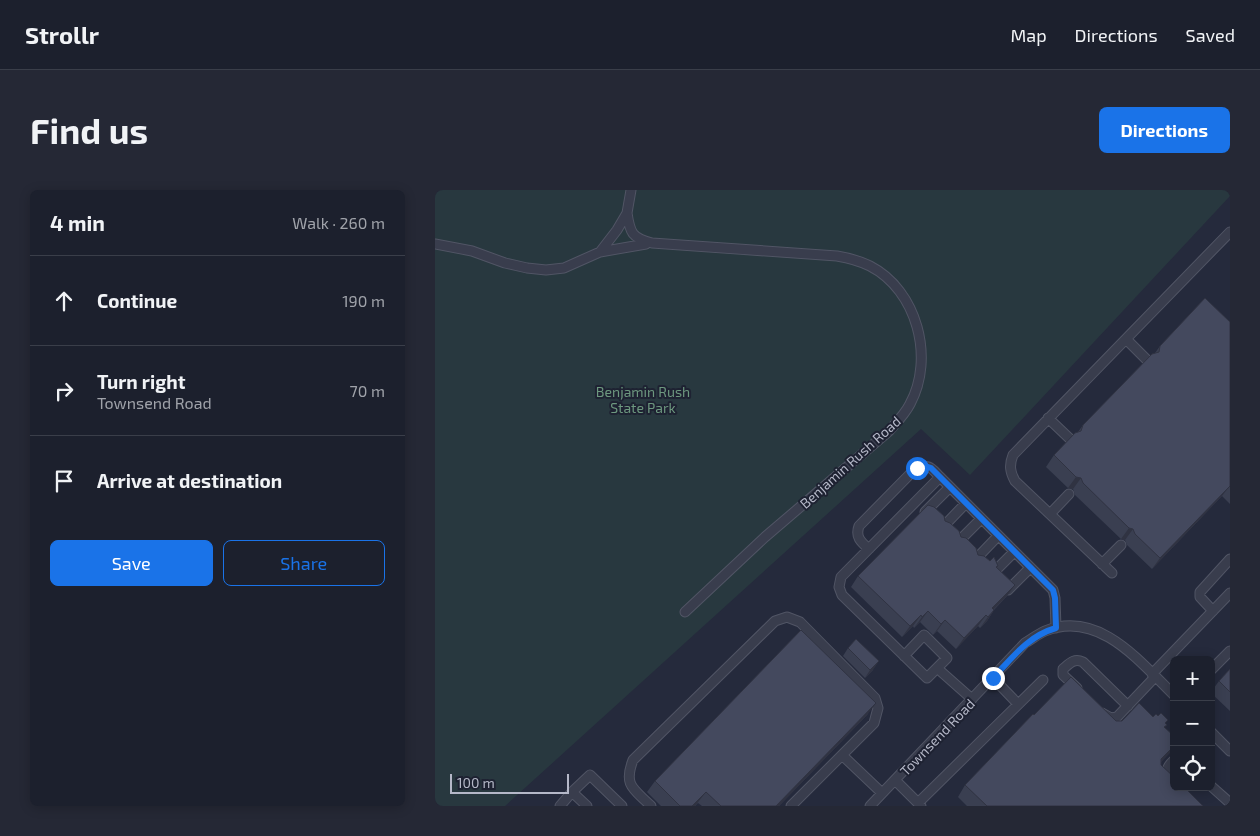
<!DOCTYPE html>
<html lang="en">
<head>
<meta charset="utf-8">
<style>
	:root { --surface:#1c202d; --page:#252835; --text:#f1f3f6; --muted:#a0a3aa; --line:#3a3e49; --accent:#1a73e8 }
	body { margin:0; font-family:"Exo 2",sans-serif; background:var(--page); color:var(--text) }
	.controls { position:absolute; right:15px; bottom:15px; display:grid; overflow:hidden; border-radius:8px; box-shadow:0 2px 12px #0003 }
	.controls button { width:45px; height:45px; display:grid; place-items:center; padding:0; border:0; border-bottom:1px solid var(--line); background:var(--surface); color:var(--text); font:25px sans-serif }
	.scale { position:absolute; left:15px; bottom:12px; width:119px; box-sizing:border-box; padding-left:5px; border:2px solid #b5b8c8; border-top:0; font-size:14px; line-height:18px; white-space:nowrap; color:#b5b8c8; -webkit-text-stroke:4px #1e2232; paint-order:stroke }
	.stop { position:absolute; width:15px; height:15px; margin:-11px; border:4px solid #1a73e8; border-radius:50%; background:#fff }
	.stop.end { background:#1a73e8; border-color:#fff; box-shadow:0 1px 5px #0008 }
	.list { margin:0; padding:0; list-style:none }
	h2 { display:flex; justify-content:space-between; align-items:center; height:65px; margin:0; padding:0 20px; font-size:21px }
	h2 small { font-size:16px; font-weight:400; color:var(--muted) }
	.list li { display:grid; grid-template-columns:32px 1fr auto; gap:15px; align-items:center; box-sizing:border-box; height:90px; padding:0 20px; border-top:1px solid var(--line) }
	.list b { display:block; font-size:19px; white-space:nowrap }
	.list p { margin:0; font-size:16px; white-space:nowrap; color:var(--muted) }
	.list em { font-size:16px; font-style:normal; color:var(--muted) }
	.actions { display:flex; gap:10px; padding:15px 20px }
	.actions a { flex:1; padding:11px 0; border:1px solid var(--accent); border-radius:8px; text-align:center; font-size:18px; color:var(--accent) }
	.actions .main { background:var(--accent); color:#fff }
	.icon { flex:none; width:28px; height:28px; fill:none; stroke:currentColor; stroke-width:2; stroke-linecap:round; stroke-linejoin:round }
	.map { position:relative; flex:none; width:795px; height:616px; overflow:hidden; border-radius:8px }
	header { display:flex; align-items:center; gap:30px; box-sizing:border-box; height:70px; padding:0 25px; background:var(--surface); border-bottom:1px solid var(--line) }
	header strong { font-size:24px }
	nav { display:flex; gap:28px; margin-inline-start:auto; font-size:18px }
	.intro { display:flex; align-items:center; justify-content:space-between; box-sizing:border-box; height:120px; padding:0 30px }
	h1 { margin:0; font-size:35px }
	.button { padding:12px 22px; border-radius:8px; background:var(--accent); color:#fff; font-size:18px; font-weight:700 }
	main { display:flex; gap:30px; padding:0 30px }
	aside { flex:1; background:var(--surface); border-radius:8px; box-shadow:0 2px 12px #0003 }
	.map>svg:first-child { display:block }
	.green { fill:#28383f }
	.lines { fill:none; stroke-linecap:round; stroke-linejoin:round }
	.minor-casing { stroke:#515565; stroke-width:11 }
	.minor { stroke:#393d4d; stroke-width:9 }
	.wall { fill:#3a3f51 }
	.shaded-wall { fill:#303342 }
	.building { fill:#44495e; stroke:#303342 }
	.route { stroke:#1a73e8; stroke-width:6 }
	.labels { text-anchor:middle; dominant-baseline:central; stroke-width:4; stroke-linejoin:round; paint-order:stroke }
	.park-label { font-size:14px; fill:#6d987f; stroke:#1e2232 }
	.street-label { font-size:14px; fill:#b5b8c8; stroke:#1e2232 }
</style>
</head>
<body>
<header>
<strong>Strollr</strong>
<nav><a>Map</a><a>Directions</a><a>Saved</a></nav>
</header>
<div class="intro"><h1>Find us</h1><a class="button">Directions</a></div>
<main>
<aside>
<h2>4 min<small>Walk · 260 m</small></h2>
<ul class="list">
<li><svg class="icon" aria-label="ahead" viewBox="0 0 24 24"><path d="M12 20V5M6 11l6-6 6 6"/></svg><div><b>Continue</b></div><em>190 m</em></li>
<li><svg class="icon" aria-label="right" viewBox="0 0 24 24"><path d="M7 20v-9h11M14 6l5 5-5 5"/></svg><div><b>Turn right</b><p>Townsend Road</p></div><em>70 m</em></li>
<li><svg class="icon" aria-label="arrive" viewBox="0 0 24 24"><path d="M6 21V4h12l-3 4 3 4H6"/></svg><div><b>Arrive at destination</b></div></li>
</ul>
<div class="actions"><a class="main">Save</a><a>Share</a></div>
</aside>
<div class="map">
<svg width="795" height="616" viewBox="0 0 795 616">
	<rect width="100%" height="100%" fill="#252a3c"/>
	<path class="green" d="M0,0h795v6l-260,279 -49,-46 -416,377h-70z"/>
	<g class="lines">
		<defs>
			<path id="minor" d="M192,23c3,20 5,25 25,30l185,13c12,2 23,5 33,10 47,24 65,92 40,138 -5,10 -13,18 -21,27l-124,106 -80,75
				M0,54l37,7 33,12 22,5 19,2 18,-2 36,-16 17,-22 10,-17 4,-23
				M165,62l46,-8
				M691,149l20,20
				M613,228l21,20
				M490,322l25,-25
				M615,324l19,-20
				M507,338l24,-25
				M522,353l24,-24
				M434,359c-8,-7 -14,-12 -10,-23l57,-58c14,-4 15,0 24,9
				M539,371l24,-25
				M667,374l19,-19
				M559,382l20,-20
				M677,383l-97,-92c-5,-9 -6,-16 -2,-26l217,-223
				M573,400l22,-22
				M778,421l-13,-14v-5l30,-33
				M469,466l20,-21 23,23 -10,10
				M776,480l19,-19
				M717,484l78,-81
				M558,488l25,26
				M642,498l-14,-13v-6c7,-6 11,-11 20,-7l45,44
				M537,509l-35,-31 -10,10 -85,-83 -3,-8 2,-10 99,-100 113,113 2,8 1,30
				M667,523l9,5 6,-1 38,-40
				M776,542l19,19
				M407,565l40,38
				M739,570c-9,8 -9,13 0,21
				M460,590l26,26
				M776,596l19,17
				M483,613l125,-123
				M125,616l12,-14
				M152,616l-15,-14 18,-17 32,31
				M216,616c-17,-17 -28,-20 -18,-46l142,-139 12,-4 13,5 75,76 3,10 -4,15 -83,83
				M435,616l155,-163c7,-4 13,-9 20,-12 54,-22 95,31 129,64"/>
		</defs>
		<use href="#minor" class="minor-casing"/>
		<use href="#minor" class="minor"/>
	</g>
	<path class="wall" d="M795,132v182l-8,-8 -70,73 -25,-24 -2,-5 -4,-1 -46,-44 -2,-6 -5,-1 -22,-21 8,-12 24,-23 5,-7 72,-72 5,-7z
		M510,331l33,34 19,13 10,28 -13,14 -7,11 -7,7 -2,-2 -22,23 -19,-18 -4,4 -13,-13 -6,6 -1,-2 -11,11 -51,-50 7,-11z
		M413,458l25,22 -8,8 -22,-22z
		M795,479v42l-19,-18v-1l8,-11z
		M433,524l-89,92h-77l-4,-3 -3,3h-34l-14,-14 8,-11z
		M599,525l82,6h6l36,-5 10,4 -3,3v5l9,8v12l-13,14v3l42,41h-236l-9,-9 7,-12z"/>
	<path class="shaded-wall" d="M641,287l5,1 -8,11 -5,-1z
		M795,295l-8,11 -70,73 8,-11z
		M694,338l4,1 -8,11 -4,-1z
		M580,395l-8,11 -20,20 5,-8z
		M559,420l-7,11 -7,7 8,-11z
		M493,421l-8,11 -6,6 8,-11z
		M486,425l-8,11 -11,11 8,-11z
		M551,425l-8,11 -22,23 8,-11z
		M510,430l-8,11 -4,4 8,-11z
		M444,471l-6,9 -8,8 5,-8z
		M441,513l-8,11 -89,92h-3z
		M739,556v2l-3,4 -18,18 8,-11z
		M271,602l-11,14h-3z"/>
	<path class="building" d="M770,108l25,24v164l-70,72 -25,-24 -2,-5 -4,-1 -46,-45 -2,-5 -5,-1 -22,-22 21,-22 6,-2 2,-6 69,-71 7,-2 1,-6z
		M493,315l6,2 10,9 1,5 5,2 9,8 2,6 5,1 10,10 2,7 6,1 6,5 4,-4 4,9 -2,1 19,18 -23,23 2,2 -6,7 -2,-2 -22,23 -19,-18 -4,4 -13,-13 -6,6 -1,-2 -11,11 -52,-50z
		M366,440l75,73 -100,103h-55l-15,-14 -14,14h-12l-25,-25z
		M421,449l23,22 -9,9 -22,-22z
		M795,479v23l-11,-11z
		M636,487l45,44h6l17,-18 14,14 3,-3 2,2 3,-3 7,7 -3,3 2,2 -3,2 10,9v10l-13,13v6l13,12v10h10l19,19h-216l-22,-21 68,-71 1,1z"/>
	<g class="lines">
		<path class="route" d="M482,278l8,-2 6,2 122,122 2,8 1,30c-28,8 -44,30 -63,50"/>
	</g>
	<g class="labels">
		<g class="park-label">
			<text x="208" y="201">Benjamin Rush<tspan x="208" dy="16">State Park</tspan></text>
		</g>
		<g class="street-label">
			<text transform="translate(415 272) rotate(-42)">Benjamin Rush Road</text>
			<text transform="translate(502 547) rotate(-46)">Townsend Road</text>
		</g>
	</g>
</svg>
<div class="controls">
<button>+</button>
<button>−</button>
<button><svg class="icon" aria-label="locate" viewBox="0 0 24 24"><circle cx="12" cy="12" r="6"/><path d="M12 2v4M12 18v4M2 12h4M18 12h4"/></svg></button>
</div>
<div class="scale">100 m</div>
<div class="stop" style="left:482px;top:278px"></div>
<div class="stop end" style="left:558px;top:488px"></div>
</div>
</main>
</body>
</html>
